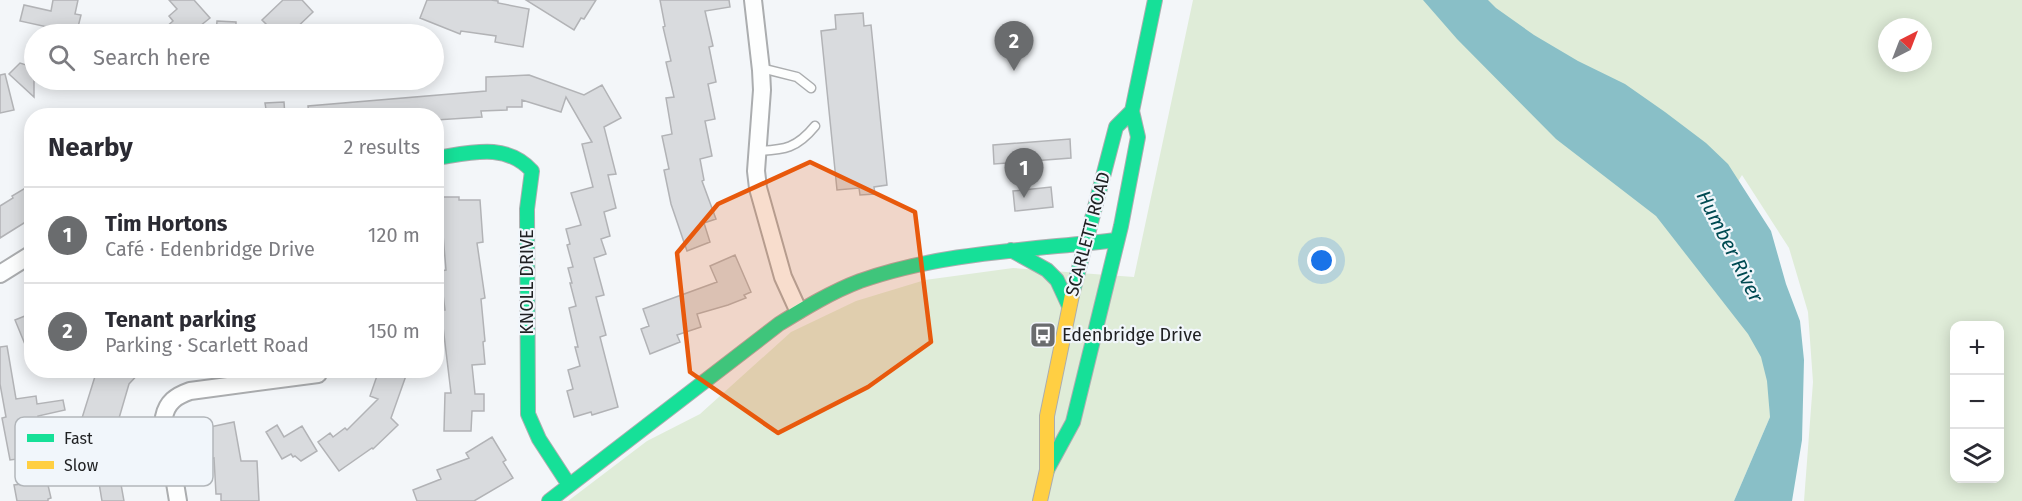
<!DOCTYPE html>
<html lang="en">
<head>
<meta charset="utf-8">
<style>
	:root { --surface:#fff; --page:#f2f2f3; --text:#2b2b33; --muted:#7c7c81; --line:#e1e1e2; --accent:#6a6c6e }
	body { margin:0; font-family:"Fira Sans",sans-serif; background:var(--page); color:var(--text) }
	.controls { position:absolute; right:18px; bottom:18px; display:grid; overflow:hidden; border-radius:12px; box-shadow:0 3px 15px #0003 }
	.controls button { width:54px; height:54px; display:grid; place-items:center; padding:0; border:0; border-bottom:2px solid var(--line); background:var(--surface); color:var(--text); font:30px sans-serif }
	.compass { position:absolute; left:1878px; top:18px; width:54px; height:54px; border-radius:50%; background:var(--surface); box-shadow:0 3px 15px #0003; rotate:42deg }
	.you { position:absolute; left:1322px; top:261px; width:21px; height:21px; margin:-15px; border:4px solid #fff; border-radius:50%; background:#1a73e8; box-shadow:0 0 0 9px #1a73e833 }
	.badge { display:grid; place-items:center; width:39px; height:39px; border-radius:50%; background:var(--accent); color:#fff; font-size:20px; font-weight:700 }
	.pin { position:absolute; translate:-50% -50px; filter:drop-shadow(0 2px 3px #0008) }
	.pin::after { content:''; position:absolute; top:32px; width:21px; height:18px; background:inherit; clip-path:polygon(0 0,100% 0,50% 100%) }
	.list { margin:0; padding:0; list-style:none }
	h2 { display:flex; justify-content:space-between; align-items:center; height:78px; margin:0; padding:0 24px; font-size:26px }
	h2 small { font-size:20px; font-weight:400; color:var(--muted) }
	.list li { display:grid; grid-template-columns:39px 1fr auto; gap:18px; align-items:center; box-sizing:border-box; height:96px; padding:0 24px; border-top:2px solid var(--line) }
	.list b { display:block; font-size:22px; white-space:nowrap }
	.list p { margin:0; font-size:20px; white-space:nowrap; color:var(--muted) }
	.list em { font-size:20px; font-style:normal; color:var(--muted) }
	.icon { flex:none; width:33px; height:33px; fill:none; stroke:currentColor; stroke-width:2; stroke-linecap:round; stroke-linejoin:round }
	.map { position:relative; flex:none; width:2022px; height:501px; overflow:hidden }
	.search { position:absolute; background:var(--surface); box-shadow:0 3px 15px #0003; left:24px; top:24px; width:420px; height:66px; display:flex; align-items:center; gap:15px; box-sizing:border-box; padding:0 21px; border-radius:33px; color:var(--muted); font-size:22px }
	.panel { position:absolute; background:var(--surface); box-shadow:0 3px 15px #0003; left:24px; top:108px; width:420px; height:270px; border-radius:24px }
	.map>svg:first-child { display:block }
	.green { fill:#dfecd8; fill-rule:evenodd }
	.water { fill:#89bfc7 }
	.building { fill:#d9dbde; stroke:#b2b3b6; stroke-width:1.5 }
	.lines { fill:none; stroke-linecap:round; stroke-linejoin:round }
	.lane-casing { stroke:#abadaf; stroke-width:11 }
	.street-casing { stroke:#abadaf; stroke-width:20 }
	.fast-casing { stroke:#abadaf; stroke-width:16 }
	.slow-casing { stroke:#abadaf; stroke-width:16 }
	.lane { stroke:#fdfefe; stroke-width:8 }
	.street { stroke:#fdfefe; stroke-width:16 }
	.fast { stroke:#16e098; stroke-width:14 }
	.slow { stroke:#ffcf43; stroke-width:14 }
	.marked { fill:#e8590c; fill-opacity:0.2; stroke:#e8590c; stroke-width:4.5; stroke-linejoin:round }
	.labels { text-anchor:middle; dominant-baseline:central; stroke-width:4.5; stroke-linejoin:round; paint-order:stroke }
	.street-label { font-size:18px; fill:#202123; stroke:#f1f6fb }
	.poi-label { font-size:18px; fill:#202123; stroke:#f1f6fb; text-anchor:start }
	.water-label { font-size:20px; font-style:italic; fill:#004a52; stroke:#f1f6fb }
	.key { fill:#f1f6fb; stroke:#b2b6ba; stroke-width:1.5 }
	.key-label { font-size:16px; fill:#202123 }
</style>
</head>
<body>
<div class="map">
<svg width="2022" height="501" viewBox="0 0 2022 501">
	<rect width="100%" height="100%" fill="#f3f6f9"/>
	<path class="green" d="M1193,0h829v501h-218l9,-119 -5,-70 -19,-64 -47,-73 -46,73 71,107 3,62 -36,84h-1166l79,-60 53,-27 91,-82 65,-31 69,-21 88,-12 121,9zM1887,27h36v36h-36zM1954,326h46v152h-46z"/>
	<path class="water" d="M1423,0h65l8,8 38,27 44,26 47,23 40,28 41,31 22,21 43,67 15,53 14,37 4,39 -2,80 -10,61h-58l36,-84 -3,-36 -6,-24 -13,-23 -92,-118 -100,-77 -99,-100z"/>
	<path class="building" d="M53,0h25l-3,14 6,1 -4,16 -6,-1 -1,2 -50,-11 4,-16 27,6z
		M169,0h25l16,18 -20,16h-32l15,-13 -4,-5 8,-7z
		M283,0h19l11,12 -23,22h-14l-14,-14z
		M427,0h64l7,1v2l31,6 -6,38 -28,-5 1,-6 -35,-5 -1,3 -40,-16z
		M526,0h70l-12,19 -3,-1 -7,12z
		M660,0h69l1,7 -25,4 8,35 -4,1 7,35 -8,2 7,35 -10,2 7,35 -12,3 4,21 -2,1 14,38 -12,4 6,19 -23,9 -16,-47 -7,-34 5,-1 -7,-33 10,-2 -6,-36 8,-1 -8,-35 5,-1 -8,-34 2,-1z
		M863,13l1,13 7,-1 16,160 -13,2 1,7 -15,1 -1,-7 -22,2 -16,-159 15,-2 -1,-14z
		M217,21l19,1v12h-20z
		M34,56v41l-25,-23 11,-11 6,2z
		M5,74l9,36 -14,3v-38z
		M529,75l55,20 18,-10 19,33 -17,9 12,47 -8,1 8,33 -12,4 6,24 -9,3 5,15 -12,4 10,37 -8,2 10,38 -6,2 18,70 -26,8 -1,-3 -17,5 -7,-26 6,-2 -5,-19 12,-4 -5,-19h3l-9,-39 7,-2 -6,-23h2l-4,-15 5,-1 -6,-22 3,-1 -4,-15 15,-4 -10,-32 22,-6 -11,-43 10,-2 -26,-45 -5,15 -39,-12v7h-15v3l-26,1 1,6 -46,3v-4h-127l-1,-10 178,-15v-14z
		M284,102l1,14h-18l-2,-13z
		M1070,139l1,19 -77,6 -1,-19z
		M32,184v34l-32,20v-32l13,-8 -1,-2z
		M1051,187l2,20 -38,4 -2,-20z
		M437,197h22v3h21l3,42 -6,1 8,55 -4,1 4,42 -2,1 2,22 -13,1 3,29h9v17h-12l-1,20h-27l1,-38h6l-10,-83h4l-5,-39 6,-1 -4,-47h-5z
		M735,255l16,37 -7,3 2,3 -18,7 -31,9 4,13 -24,8 3,7 -30,12 -9,-25 8,-3 -6,-17 74,-27 -7,-16z
		M32,313v46h-1l-16,-39z
		M7,346l9,53 20,-3 1,8 26,-4 2,10 -27,6 6,38 -3,1 10,43 -3,1v2h-31l-3,-16 7,-1 -4,-25 -7,1 -8,-42 4,-1 -6,-33v-37z
		M97,370h45l-13,14 -12,41 3,18 2,-1 6,36 -8,1 4,22h-22l-3,-18 -12,2 -3,-13 4,-1 -5,-29 3,-1 -4,-23z
		M379,370h29l-17,48 7,7 -25,24 -1,-1 -33,23 -21,-29 12,-9 3,4 12,-9 2,2 31,-31 -8,-3z
		M234,422l7,39h16l2,40h-38v-7h-5l-2,-36 -4,1 -5,-31z
		M277,425l7,12 18,-11 15,25 -16,10 -6,-5 -2,1 -2,-3 -9,5 -16,-27z
		M492,437l14,23 -3,2 10,16 -39,23h-57l-4,-11 28,-11 -4,-9 32,-12 -3,-5z"/>
	<g class="lines">
		<defs>
			<path id="lane" d="M761,68l36,9 14,11
				M757,151c28,-1 40,-3 58,-25"/>
			<path id="street" d="M753,0l8,70 1,20 -6,81 2,17 25,89 15,33
				M0,274l32,-20
				M178,501l-14,-84c3,-15 12,-21 26,-26l128,-17"/>
			<path id="fast" d="M436,158c34,-5 70,-16 96,13l-5,38 1,205 11,25 30,46
				M1011,250l36,20 10,10 12,26
				M1072,295l44,-168 16,-16
				M1047,470l26,-48 48,-196 17,-89 -6,-26 23,-111
				M549,501l230,-177c26,-16 52,-32 81,-43 82,-29 171,-31 257,-41"/>
			<path id="slow" d="M1040,501l7,-31v-54l25,-121"/>
		</defs>
		<use href="#lane" class="lane-casing"/>
		<use href="#street" class="street-casing"/>
		<use href="#fast" class="fast-casing"/>
		<use href="#slow" class="slow-casing"/>
		<use href="#lane" class="lane"/>
		<use href="#street" class="street"/>
		<use href="#fast" class="fast"/>
		<use href="#slow" class="slow"/>
	</g>
	<path class="marked" d="M810,162l105,50 16,130 -63,45 -90,46 -88,-61 -13,-119 41,-49z"/>
	<defs>
		<symbol id="bus-square" viewBox="-11 -11 22 22"><rect x="-9" y="-9" width="18" height="18" rx="4" fill="#6a6c6e" stroke="#f1f6fb"/><path d="M-5-6H5V4H4V6H2V4H-2V6H-4V4H-5ZM-3.5-4V0h7V-4ZM-3.5 1.2v1.5H-2V1.2ZM2 1.2v1.5H3.5V1.2Z" fill="#fff"/></symbol>
	</defs>
	<g fill-rule="evenodd">
		<use href="#bus-square" x="1028" y="320" width="30" height="30"/>
	</g>
	<g class="labels">
		<g class="street-label">
			<text transform="translate(1088 234) rotate(-75)">SCARLETT ROAD</text>
			<text transform="translate(527 282) rotate(-90)">KNOLL DRIVE</text>
		</g>
		<g class="poi-label">
			<text x="1062" y="335">Edenbridge Drive</text>
		</g>
		<g class="water-label">
			<text transform="translate(1730 246) rotate(63)">Humber River</text>
		</g>
	</g>
	<rect x="15" y="417" width="198" height="69" rx="9" class="key"/>
	<rect x="27" y="434" width="27" height="8" fill="#16e098"/>
	<rect x="27" y="461" width="27" height="8" fill="#ffcf43"/>
	<g class="key-label">
		<text x="64" y="444">Fast</text>
		<text x="64" y="471">Slow</text>
	</g>
</svg>
<div class="controls">
<button>+</button>
<button>−</button>
<button><svg class="icon" aria-label="layers" viewBox="0 0 24 24"><path d="M12 4l9 5-9 5-9-5zM3 14l9 5 9-5"/></svg></button>
</div>
<svg class="compass" viewBox="-18 -18 36 36"><path d="M0-13l5 13h-10z" fill="#e53935"/><path d="M0 13l5-13h-10z" fill="#7c7c81"/></svg>
<div class="you"></div>
<div class="pin badge" style="left:1024px;top:198px">1</div>
<div class="pin badge" style="left:1014px;top:71px">2</div>
<div class="search"><svg class="icon" aria-label="search" viewBox="0 0 24 24"><circle cx="10" cy="10" r="6"/><path d="M15 15l6 6"/></svg>Search here</div>
<section class="panel">
<h2>Nearby<small>2 results</small></h2>
<ul class="list">
<li><span class="badge">1</span><div><b>Tim Hortons</b><p>Café · Edenbridge Drive</p></div><em>120 m</em></li>
<li><span class="badge">2</span><div><b>Tenant parking</b><p>Parking · Scarlett Road</p></div><em>150 m</em></li>
</ul>
</section>
</div>
</body>
</html>
